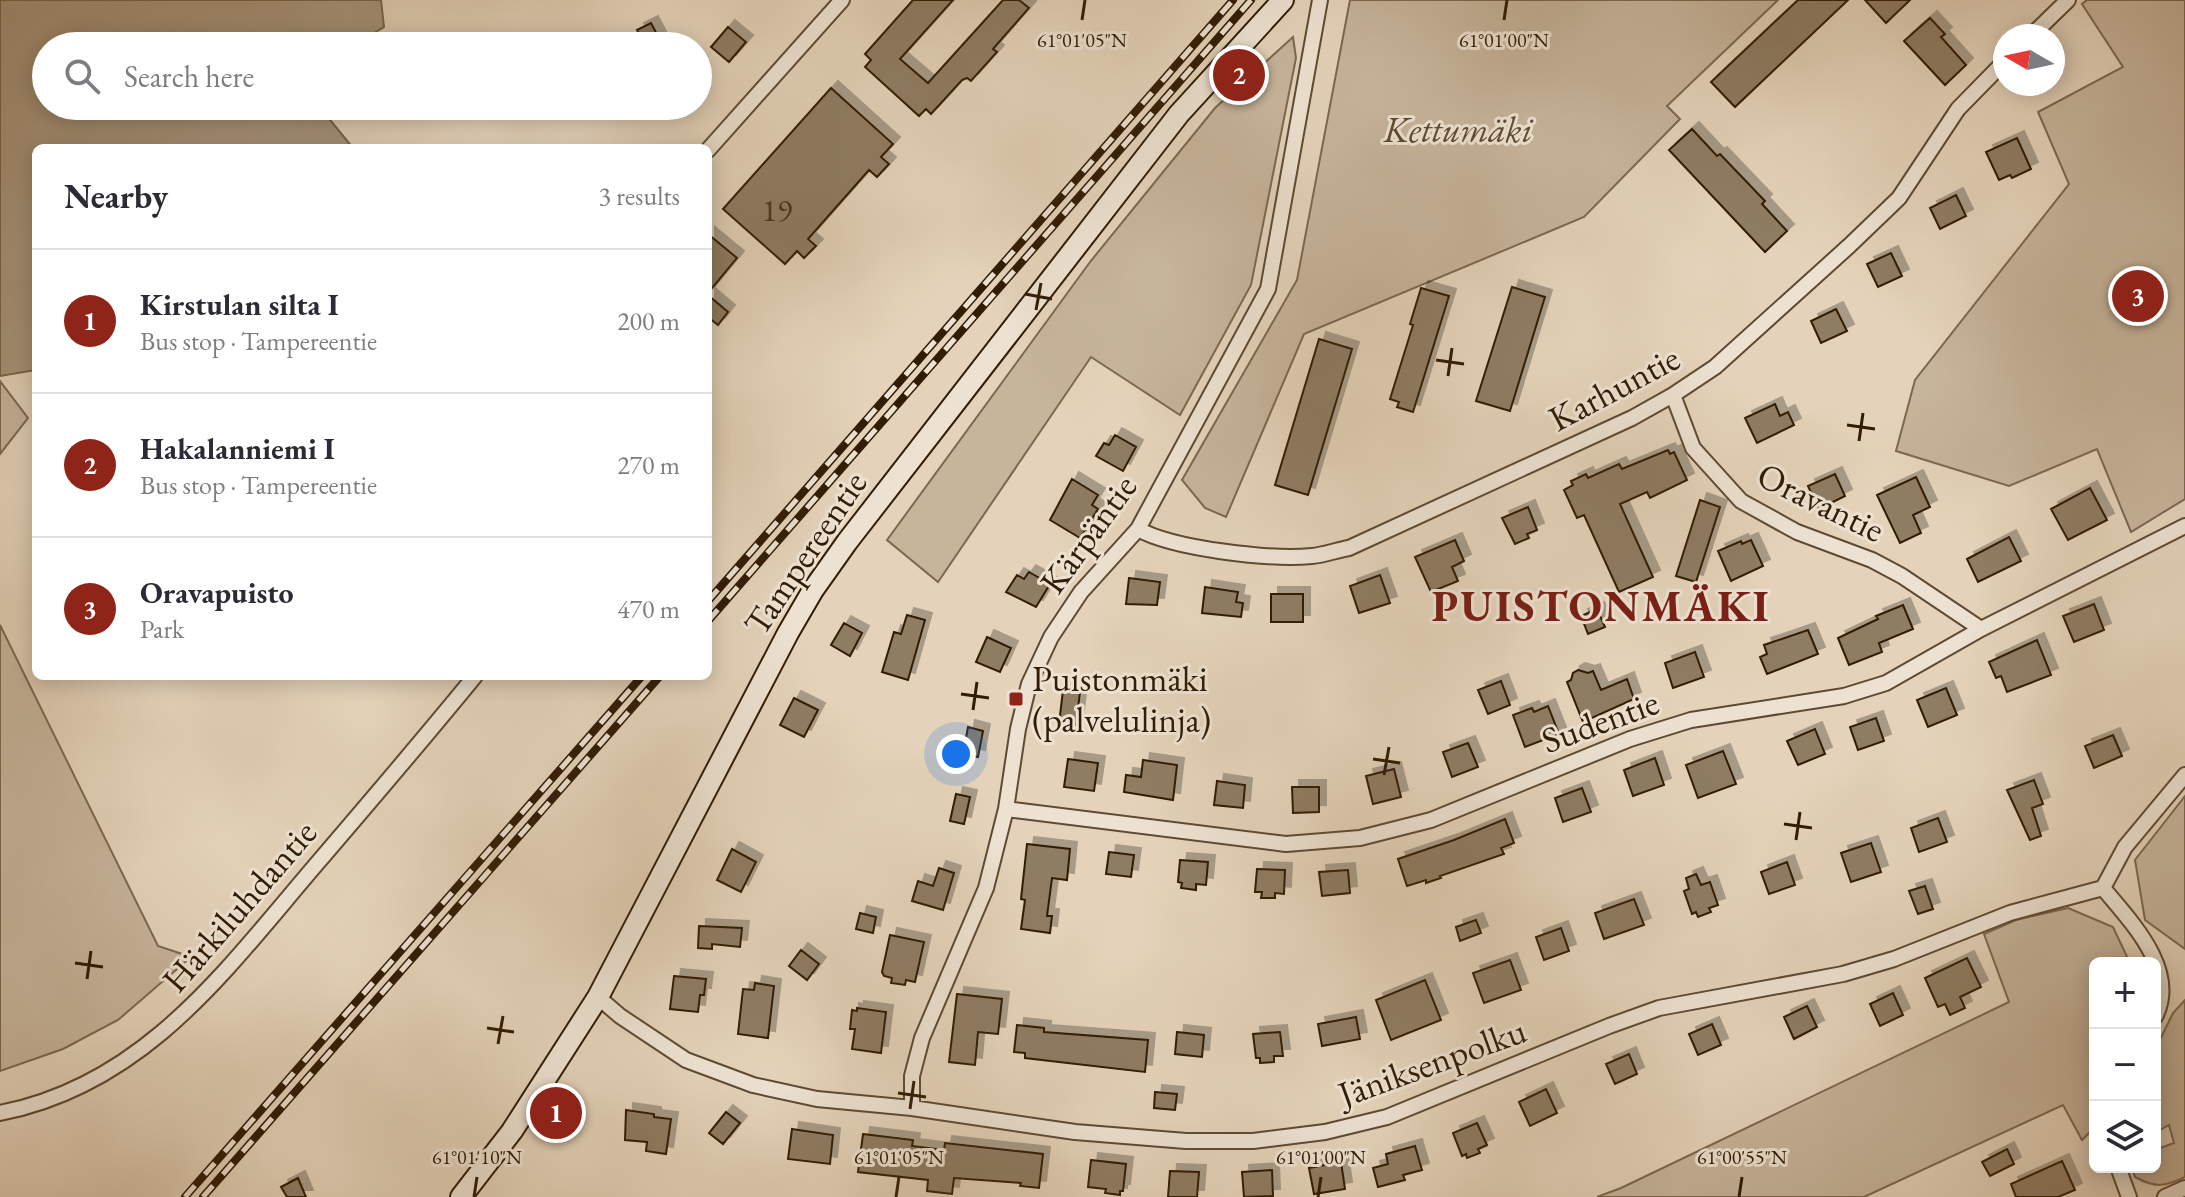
<!DOCTYPE html>
<html lang="en">
<head>
<meta charset="utf-8">
<style>
	:root { --surface:#fff; --page:#f7f7f7; --text:#2b2b33; --muted:#7c7c81; --line:#e1e1e2; --accent:#8f2418 }
	body { margin:0; font-family:"EB Garamond",serif; background:var(--page); color:var(--text) }
	.controls { position:absolute; right:24px; bottom:24px; display:grid; overflow:hidden; border-radius:12px; box-shadow:0 4px 20px #0003 }
	.controls button { width:72px; height:72px; display:grid; place-items:center; padding:0; border:0; border-bottom:2px solid var(--line); background:var(--surface); color:var(--text); font:40px sans-serif }
	.compass { position:absolute; left:1993px; top:24px; width:72px; height:72px; border-radius:50%; background:var(--surface); box-shadow:0 4px 20px #0003; rotate:279deg }
	.you { position:absolute; left:956px; top:754px; width:28px; height:28px; margin:-20px; border:6px solid #fff; border-radius:50%; background:#1a73e8; box-shadow:0 0 0 12px #1a73e833 }
	.badge { display:grid; place-items:center; width:52px; height:52px; border-radius:50%; background:var(--accent); color:#fff; font-size:26px; font-weight:700 }
	.pin { position:absolute; translate:-50% -50%; border:4px solid #fff; box-shadow:0 2px 8px #0006 }
	.list { margin:0; padding:0; list-style:none }
	h2 { display:flex; justify-content:space-between; align-items:center; height:104px; margin:0; padding:0 32px; font-size:34px }
	h2 small { font-size:26px; font-weight:400; color:var(--muted) }
	.list li { display:grid; grid-template-columns:52px 1fr auto; gap:24px; align-items:center; box-sizing:border-box; height:144px; padding:0 32px; border-top:2px solid var(--line) }
	.list b { display:block; font-size:30px; white-space:nowrap }
	.list p { margin:0; font-size:26px; white-space:nowrap; color:var(--muted) }
	.list em { font-size:26px; font-style:normal; color:var(--muted) }
	.icon { flex:none; width:44px; height:44px; fill:none; stroke:currentColor; stroke-width:2; stroke-linecap:round; stroke-linejoin:round }
	.map { position:relative; flex:none; width:2185px; height:1197px; overflow:hidden }
	.search { position:absolute; background:var(--surface); box-shadow:0 4px 20px #0003; left:32px; top:32px; width:680px; height:88px; display:flex; align-items:center; gap:20px; box-sizing:border-box; padding:0 28px; border-radius:44px; color:var(--muted); font-size:30px }
	.panel { position:absolute; background:var(--surface); box-shadow:0 4px 20px #0003; left:32px; top:144px; width:680px; height:536px; border-radius:12px }
	.map>svg:first-child { display:block }
	.green { fill:#c6b49b; stroke:#7c6850; stroke-width:2 }
	.water { fill:#a7957c; stroke:#78654c; stroke-width:2 }
	.building { fill:#8e7b63; stroke:#311c04; stroke-width:2; filter:url(#shadow) }
	.lines { fill:none; stroke-linecap:round; stroke-linejoin:round }
	.street-casing { stroke:#5e4a32; stroke-width:18 }
	.secondary-casing { stroke:#311c04; stroke-width:24 }
	.street { stroke:#ede2d2; stroke-width:14 }
	.secondary { stroke:#ede2d2; stroke-width:20 }
	.rail-casing { stroke:#311c04; stroke-width:8 }
	.rail { stroke:#ede2d2; stroke-width:5; stroke-dasharray:15; stroke-linecap:butt }
	.ticks { fill:none; stroke:#311c04; stroke-width:3 }
	.poi-dot { fill:#8f2418; stroke:#ede2d2; stroke-width:3 }
	.labels { text-anchor:middle; dominant-baseline:central; stroke-width:6; stroke-linejoin:round; paint-order:stroke }
	.number-label { font-size:32px; fill:#48341c }
	.park-label { font-size:36px; font-style:italic; fill:#5e4a31; stroke:#ede2d2 }
	.street-label { font-size:36px; fill:#311c04; stroke:#ede2d2 }
	.poi-label { font-size:36px; fill:#311c04; stroke:#ede2d2; text-anchor:start }
	.district-label { font-size:44px; font-weight:bold; letter-spacing:2px; fill:#7a1f14; stroke:#ede2d2 }
	.ticks-label { font-size:20px; text-anchor:middle; fill:#311c04; stroke:#ede2d2; stroke-width:6; stroke-linejoin:round; paint-order:stroke }
</style>
</head>
<body>
<div class="map">
<svg width="2185" height="1197" viewBox="0 0 2185 1197">
	<defs>
		<filter id="shadow"><feDropShadow dx="7" dy="-7" stdDeviation="0" flood-color="#0004"/></filter>
	</defs>
	<rect width="100%" height="100%" fill="#e4d3ba"/>
	<filter id="stains"><feTurbulence type="fractalNoise" baseFrequency=".0025" numOctaves="4"/><feColorMatrix values="0 0 0 0 .2 0 0 0 0 .09 0 0 0 0 .02 0 0 0 .5 -.17"/></filter>
	<radialGradient id="worn" r=".72"><stop offset=".6" stop-color="#630" stop-opacity="0"/><stop offset="1" stop-color="#630" stop-opacity=".3"/></radialGradient>
	<path class="green" d="M1350,0h428l-111,106 13,13 -96,98 -280,117 -78,183 -21,-9 -23,-28 115,-200z
		M2087,0h98v499l-54,33 -34,-83 -88,37 -113,-35 19,-71 154,-196 -31,-72 85,-45 -41,-63z
		M1293,37l3,21 -45,227 -71,130 -89,-58 -153,225 -51,-42 203,-278 125,-154z
		M0,381l28,37 -28,36z
		M0,625l158,321 33,11 -73,63 -55,29 -63,22z
		M2185,796v153l-40,-29 -10,-60z
		M2068,908l45,19 17,36h-35v164l-13,13 -19,-35 -199,92h-267l24,-9 388,-186 -25,-68 32,-14z
		M2185,1000v177c-20,10 -30,11 -50,0l-3,-10h23v-17l19,-7 -5,-18 -14,8v-83l18,-37z"/>
	<path class="water" d="M0,0h381l3,27 -18,11 -3,8h-317v60h262l19,10 26,32h-317v222l-36,6z"/>
	<path class="building" d="M913,0h40l-53,59 28,24 75,-83h16l10,8 -30,34 -6,7 4,3 -26,29 -4,-3 -5,2 -31,34 -5,-5 -7,7 -54,-49 6,-7 -6,-6z
		M1798,0h50l-113,107 -24,-25z
		M1865,0h45l-24,23z
		M1930,18l15,16 -4,3 25,28 -21,20 -41,-44z
		M651,23l10,19 -7,4h-8l-9,-16z
		M728,27l18,15 -17,20 -18,-15z
		M831,88l62,56 -12,13 8,7 -12,13 -8,-7 -61,69 8,7 -12,12 -7,-7 -12,13 -62,-55z
		M1692,129l25,27 3,-2 45,47 -3,3 25,27 -22,21 -96,-102z
		M2017,138l14,31 -19,9 -2,-3 -11,5 -13,-28z
		M1956,195l10,21 -26,13 -10,-21z
		M708,234l29,24 -29,35z
		M1891,253l11,23 -24,11 -11,-23z
		M1512,287l33,10 -35,114 -34,-10z
		M1421,288l28,8 -36,116 -16,-5 2,-5 -9,-3 23,-74 -3,-1z
		M708,295l20,17 -10,13 -10,-8z
		M1836,309l11,22 -26,12 -10,-22z
		M1319,339l33,10 -44,146 -33,-10z
		M1775,404l5,12 8,-4 6,13 -37,18 -12,-25z
		M1115,435l21,12 -13,24 -27,-15 8,-13 5,2z
		M1668,450l2,4 4,-2 13,28 -37,18 -3,-6 -27,12 33,73 -34,15 -35,-77 -7,3 -13,-28 9,-5 -2,-4 15,-7 2,4 31,-14 3,5z
		M1835,474l10,22 -26,13 -11,-23z
		M1916,477l14,30 -17,8 8,18 -21,10 -23,-48z
		M1072,479l26,16 -6,10 6,4 -18,29 -30,-18z
		M2090,488l17,32 -39,20 -17,-31z
		M1700,500l20,7 -24,75 -20,-6z
		M1528,507l9,23 -10,4 2,4 -14,6 -13,-26z
		M2009,537l12,24 -43,21 -11,-23z
		M1455,540l9,21 -12,6 6,14 -27,11 -16,-35z
		M1751,540l12,26 -32,15 -13,-30 23,-10 1,3z
		M1029,572l21,12 -14,23 -30,-15 11,-17 7,4z
		M1380,575l10,28 -31,10 -9,-27z
		M1129,578l31,4 -3,23 -31,-1z
		M1205,587l33,5 -2,10 7,1 -2,14 -39,-4z
		M1271,594h32v28h-32z
		M2094,604l10,26 -30,12 -11,-26z
		M1903,605l10,24 -34,14 3,9 -33,13 -11,-27 40,-19 -2,-3z
		M1597,609l8,18 -17,7 -7,-18z
		M907,615l18,5 -17,60 -26,-8 12,-40 7,2z
		M844,623l18,10 -12,23 -19,-11z
		M1808,630l10,24 -51,20 -7,-17 7,-3 -3,-9z
		M987,637l24,11 -11,24 -24,-10z
		M2037,640l14,35 -44,17 -6,-16 -5,2 -7,-16z
		M1695,652l9,25 -31,11 -8,-25z
		M1578,670l10,3 5,-2 8,19 26,-11 7,20 -51,23 -16,-40 4,-2 2,-7z
		M1501,681l9,24 -22,9 -10,-24z
		M1946,688l11,27 -29,12 -11,-27z
		M1063,690l17,2 -4,33 -17,-1z
		M794,698l24,12 -14,27 -24,-12z
		M1548,706l11,28 -34,13 -12,-32 19,-7 2,4z
		M1876,718l8,23 -26,9 -8,-23z
		M968,727l15,4 -5,26 -15,-3z
		M1815,729l10,25 -27,11 -11,-24z
		M2113,735l9,21 -28,12 -9,-22z
		M1468,743l10,24 -26,10 -9,-25z
		M1723,751l13,33 -38,14 -12,-33z
		M1655,758l9,27 -31,11 -9,-26z
		M1068,759l30,4 -4,28 -30,-4z
		M1143,760l34,5 -4,35 -49,-8 2,-17 15,2z
		M1394,769l7,28 -28,7 -7,-28z
		M2034,780l9,24 -11,4 9,28 -11,4 -23,-50z
		M1217,781l28,4 -2,23 -29,-3z
		M1292,787h27v25l-26,1z
		M1582,788l9,24 -28,10 -8,-24z
		M956,794l14,3 -6,27 -14,-3z
		M1938,818l9,24 -28,10 -8,-24z
		M1505,819l9,24 -13,5 3,6 -64,22 1,2 -15,5v-3l-19,6 -9,-27 56,-19z
		M1871,843l10,29 -30,10 -10,-29z
		M1027,844l43,5 -3,31 -15,-2 -5,38h5l-2,17 -29,-4 4,-29 -4,-1z
		M732,849l24,13 -15,30 -24,-12z
		M1109,852l25,3 -3,22 -25,-3z
		M1180,860l28,2 -2,23 -10,-1v6l-15,-2 1,-5 -4,-1z
		M1787,862l8,23 -26,9 -8,-22z
		M939,868l15,5 -11,37 -31,-9 6,-20 15,5z
		M1257,869l28,1 -1,24 -9,-1v5h-14l1,-6h-7z
		M1348,870l2,23 -28,3 -3,-24z
		M1696,874l5,11 9,-3 8,23 -9,3 2,4 -13,5 -2,-5 -4,2 -8,-23 5,-2 -3,-11z
		M1925,886l8,23 -15,5 -9,-23z
		M1634,899l10,26 -40,14 -9,-26z
		M860,913l16,4 -3,16 -17,-4z
		M1476,920l5,13 -21,8 -4,-14z
		M699,926l43,2 -2,19 -28,-3v5l-14,-1z
		M1561,928l8,23 -25,9 -8,-23z
		M890,935l34,7 -9,40 -9,-2 -1,5 -14,-2 1,-5 -8,-2 -2,-4z
		M801,950l18,14 -12,16 -18,-14z
		M1967,958l14,29 -21,10 5,11 -15,7 -5,-11 -7,3 -13,-29z
		M1510,960l11,30 -37,13 -11,-30z
		M674,976l32,3 -2,16h-4l-2,17 -28,-3z
		M1425,980l16,40 -50,20 -15,-40z
		M755,983l19,3 -6,52 -30,-4 5,-45 11,1z
		M1893,993l10,22 -23,11 -10,-22z
		M957,994l45,5 -4,35 -20,-2 -3,33 -26,-3z
		M1807,1006l10,21 -23,12 -10,-22z
		M857,1008l29,4 -5,41 -29,-4 3,-20h-5l2,-19 5,1z
		M1356,1017l4,22 -38,7 -4,-22z
		M1712,1024l9,21 -23,10 -9,-21z
		M1017,1025l27,3v4l104,8 -3,32 -120,-14v-5l-11,-1z
		M1177,1032l27,3 -2,22 -27,-3z
		M1280,1032l3,24h-9v6l-14,1v-5h-4l-3,-24z
		M1629,1054l8,20 -22,10 -9,-20z
		M1546,1089l11,24 -27,13 -11,-24z
		M1155,1092l22,2 -2,16 -21,-2z
		M626,1110l28,4v3l17,2 -5,35 -20,-3 1,-9 -22,-2z
		M726,1112l14,11 -17,21 -14,-11z
		M1477,1123l10,22 -9,4 2,4 -13,5 -1,-4 -4,2 -9,-23z
		M792,1129l41,6 -3,29 -42,-5z
		M863,1134l50,6 -1,6 32,4 1,-7 98,11 -4,34 -19,-2 1,-3 -67,-5 -2,16 -25,-3 1,-11 -70,-8z
		M1415,1146l7,24 -19,5 2,5 -27,7 -5,-19 15,-4 -2,-10z
		M2007,1149l7,15 -24,12 -8,-14z
		M1091,1160l35,4 -3,27h-3v4l-15,-2 1,-4 -18,-2z
		M2062,1161l13,29 -17,7h-42l-5,-13z
		M1341,1162l4,27 -31,5 -5,-26z
		M1272,1170l1,26 -29,1 -2,-25z
		M1170,1171l29,1 -2,25h-29z
		M298,1178l8,19h-19l-6,-10z"/>
	<g class="lines">
		<defs>
			<path id="street" d="M2031,36l37,-36
				M708,150l134,-150
				M1673,395l20,53 48,53 56,31 75,28 30,16 79,53
				M1138,529c35,20 133,31 174,27 12,-1 25,-6 37,-8l283,-130 41,-23 42,-28 134,-121 50,-48 59,-89 47,-48
				M1006,809l280,35 74,-6 71,-18 199,-81 61,-19 153,-24 42,-13 95,-54 204,-103
				M2103,888c28,34 76,82 52,129
				M598,997l22,19 66,44 67,25 64,14 95,9 163,24 111,9h67l72,-9 62,-15 222,-91 50,-18 184,-34 51,-15 116,-46 93,-25 22,-41 60,-72
				M912,1108v-32l10,-38 64,-150 20,-79 12,-80 11,-45 22,-47 30,-45 57,-63 130,-240 52,-289
				M0,1113c144,-28 225,-142 314,-246 54,-63 108,-126 161,-191
				M2118,1167l11,30
				M2165,1197l20,-9"/>
			<path id="secondary" d="M461,1197l51,-66 86,-134 190,-364 25,-43 34,-48 332,-428 104,-114"/>
		</defs>
		<use href="#street" class="street-casing"/>
		<use href="#secondary" class="secondary-casing"/>
		<use href="#street" class="street"/>
		<use href="#secondary" class="secondary"/>
		<defs>
			<path id="rail" d="M708,601l525,-601
				M708,621l543,-621
				M185,1197l457,-521
				M203,1197l457,-521"/>
		</defs>
		<use href="#rail" class="rail-casing"/>
		<use href="#rail" class="rail"/>
	</g>
	<path class="ticks" d="M1082,20l3,-20M1504,20l3,-20M1025,294l27,5M1036,310l5,-27M1436,360l28,4M1448,376l4,-28M1847,425l28,4M1859,441l4,-28M961,694l28,4M973,710l4,-28M1373,759l27,4M1384,775l5,-28M1784,824l28,4M1796,840l4,-28M75,963l28,4M87,979l4,-28M487,1028l27,4M498,1044l5,-28M898,1093l28,4M910,1109l4,-28M474,1197l3,-20M896,1197l3,-20M1318,1197l3,-20M1739,1197l3,-20"/>
	<rect class="poi-dot" x="1008" y="691" width="16" height="16" rx="4"/>
	<g class="labels">
		<g class="number-label">
			<text x="777" y="210">19</text>
		</g>
		<g class="park-label">
			<text x="1458" y="129">Kettumäki</text>
		</g>
		<g class="street-label">
			<text transform="translate(1614 388) rotate(-28)">Karhuntie</text>
			<text transform="translate(1821 502) rotate(26)">Oravantie</text>
			<text transform="translate(1088 534) rotate(-54)">Kärpäntie</text>
			<text transform="translate(805 553) rotate(-56)">Tampereentie</text>
			<text transform="translate(1600 721) rotate(-20)">Sudentie</text>
			<text transform="translate(239 906) rotate(-49)">Härkiluhdantie</text>
			<text transform="translate(1432 1062) rotate(-20)">Jäniksenpolku</text>
		</g>
		<g class="poi-label">
			<text x="1032" y="678">Puistonmäki<tspan x="1032" dy="41">(palvelulinja)</tspan></text>
		</g>
		<g class="district-label">
			<text x="1601" y="605">PUISTONMÄKI</text>
		</g>
	</g>
	<g class="ticks-label">
		<text x="1082" y="47">61°01'05"N</text>
		<text x="1504" y="47">61°01'00"N</text>
		<text x="477" y="1164">61°01'10"N</text>
		<text x="899" y="1164">61°01'05"N</text>
		<text x="1321" y="1164">61°01'00"N</text>
		<text x="1742" y="1164">61°00'55"N</text>
	</g>
	<rect width="100%" height="100%" filter="url(#stains)"/>
	<rect width="100%" height="100%" fill="url(#worn)"/>
</svg>
<div class="controls">
<button>+</button>
<button>−</button>
<button><svg class="icon" aria-label="layers" viewBox="0 0 24 24"><path d="M12 4l9 5-9 5-9-5zM3 14l9 5 9-5"/></svg></button>
</div>
<svg class="compass" viewBox="-18 -18 36 36"><path d="M0-13l5 13h-10z" fill="#e53935"/><path d="M0 13l5-13h-10z" fill="#7c7c81"/></svg>
<div class="you"></div>
<div class="pin badge" style="left:556px;top:1113px">1</div>
<div class="pin badge" style="left:1239px;top:75px">2</div>
<div class="pin badge" style="left:2138px;top:296px">3</div>
<div class="search"><svg class="icon" aria-label="search" viewBox="0 0 24 24"><circle cx="10" cy="10" r="6"/><path d="M15 15l6 6"/></svg>Search here</div>
<section class="panel">
<h2>Nearby<small>3 results</small></h2>
<ul class="list">
<li><span class="badge">1</span><div><b>Kirstulan silta I</b><p>Bus stop · Tampereentie</p></div><em>200 m</em></li>
<li><span class="badge">2</span><div><b>Hakalanniemi I</b><p>Bus stop · Tampereentie</p></div><em>270 m</em></li>
<li><span class="badge">3</span><div><b>Oravapuisto</b><p>Park</p></div><em>470 m</em></li>
</ul>
</section>
</div>
</body>
</html>
